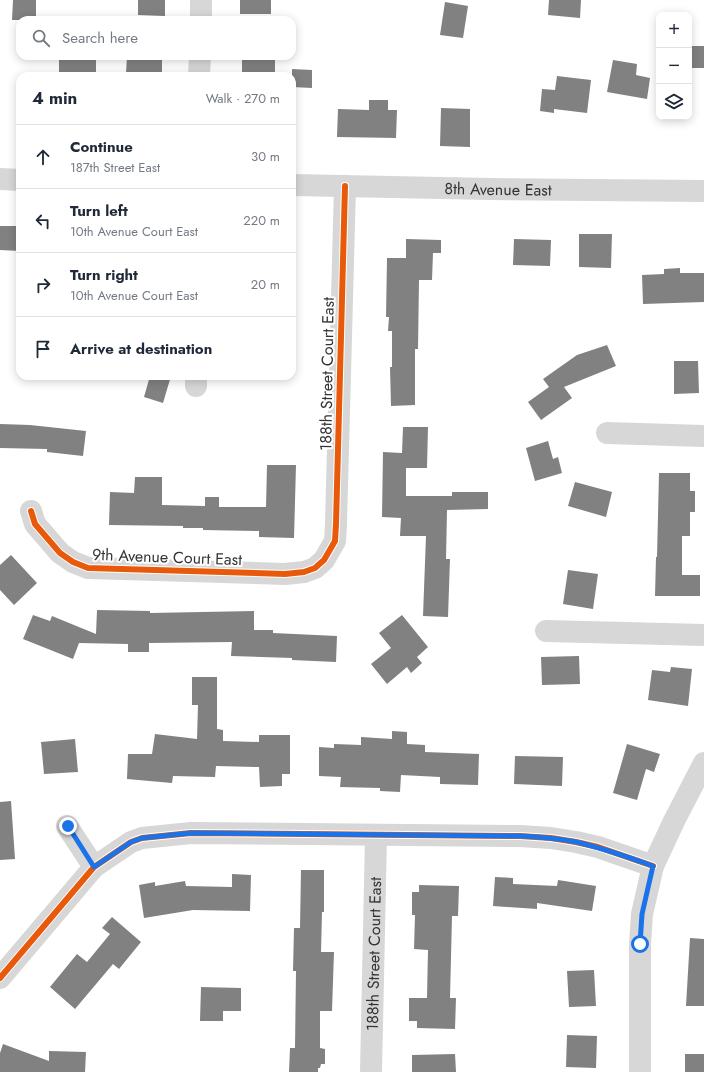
<!DOCTYPE html>
<html lang="en">
<head>
<meta charset="utf-8">
<style>
	:root { --surface:#fff; --page:#f6f6f7; --text:#1f2937; --muted:#747a83; --line:#e0e1e3 }
	body { margin:0; font-family:Jost,sans-serif; background:var(--page); color:var(--text) }
	.controls { position:absolute; right:12px; top:12px; display:grid; overflow:hidden; border-radius:8px; box-shadow:0 2px 10px #0003 }
	.controls button { width:36px; height:36px; display:grid; place-items:center; padding:0; border:0; border-bottom:1px solid var(--line); background:var(--surface); color:var(--text); font:20px sans-serif }
	.stop { position:absolute; width:12px; height:12px; margin:-9px; border:3px solid #1a73e8; border-radius:50%; background:#fff }
	.stop.end { background:#1a73e8; border-color:#fff; box-shadow:0 1px 4px #0008 }
	.list { margin:0; padding:0; list-style:none }
	h2 { display:flex; justify-content:space-between; align-items:center; height:52px; margin:0; padding:0 16px; font-size:17px }
	h2 small { font-size:13px; font-weight:400; color:var(--muted) }
	.list li { display:grid; grid-template-columns:26px 1fr auto; gap:12px; align-items:center; box-sizing:border-box; height:64px; padding:0 16px; border-top:1px solid var(--line) }
	.list b { display:block; font-size:15px; white-space:nowrap }
	.list p { margin:0; font-size:13px; white-space:nowrap; color:var(--muted) }
	.list em { font-size:13px; font-style:normal; color:var(--muted) }
	.icon { flex:none; width:22px; height:22px; fill:none; stroke:currentColor; stroke-width:2; stroke-linecap:round; stroke-linejoin:round }
	.map { position:relative; flex:none; width:704px; height:1072px; overflow:hidden }
	.search { position:absolute; background:var(--surface); box-shadow:0 2px 10px #0003; left:16px; top:16px; width:280px; height:44px; display:flex; align-items:center; gap:10px; box-sizing:border-box; padding:0 14px; border-radius:12px; color:var(--muted); font-size:15px }
	.panel { position:absolute; background:var(--surface); box-shadow:0 2px 10px #0003; left:16px; top:72px; width:280px; height:308px; border-radius:12px }
	.map>svg:first-child { display:block }
	.building { fill:#818181 }
	.lines { fill:none; stroke-linecap:round; stroke-linejoin:round }
	.minor { stroke:#d7d7d7; stroke-width:22 }
	.cycleway-casing { stroke:#fff; stroke-width:8 }
	.cycleway { stroke:#e8590c; stroke-width:6 }
	.route { stroke:#1a73e8; stroke-width:5 }
	.labels { text-anchor:middle; dominant-baseline:central; stroke-width:4; stroke-linejoin:round; paint-order:stroke }
	.street-label { font-size:16px; fill:#333; stroke:#fff }
</style>
</head>
<body>
<div class="map">
<svg width="704" height="1072" viewBox="0 0 704 1072">
	<rect width="100%" height="100%" fill="#fff"/>
	<path class="building" d="M13,0h23v20h-24z
		M138,0h27v16l-27,-1z
		M240,0h31v14h-31z
		M549,0h32l-1,18 -32,-3z
		M445,2l23,4 -5,32 -23,-3z
		M689,46h15v22h-15z
		M59,56h37v20h-37z
		M127,56h35v18l-36,-1z
		M242,56h33v20h-33z
		M613,60l24,4 -1,11 14,3 -3,21 -40,-7z
		M292,69l20,1v18l-20,-1z
		M557,76l34,4 -4,33 -33,-4v4l-14,-2 2,-22 13,1z
		M369,100h19v10h9l-1,28 -59,-1 1,-28 31,1z
		M441,108l29,1v38l-30,-1z
		M0,226h20v25l-20,-1z
		M579,234h33l-1,34 -32,-1z
		M406,239l35,1v13h-8l-1,27h-13l-1,69h-3v56l-24,1 -1,-39h2v-36h-4l1,-14h-3l1,-59h19z
		M514,239l37,1 -1,26 -37,-1z
		M680,268v5h24v29l-61,2 -1,-29 22,-1v-5z
		M607,345l9,21 -52,21 8,11 -31,22 -13,-18 21,-15 -6,-8 34,-24z
		M674,361h24l1,32 -25,1z
		M150,376h21l-8,27 -19,-6z
		M0,424l30,1 56,6 -3,25 -36,-4v-3l-47,-1z
		M403,427h25l-1,41h-21v28h46v-4h36v17l-41,1 -1,49h4l-2,58 -25,-1 3,-80h-26l1,-18 -19,-1 1,-65 19,1z
		M548,441l5,18 5,-2 4,16 -27,8 -9,-33z
		M267,465h29l-2,73 -35,-1v-6l-56,-1v-2h-20v-2l-74,-1 1,-33 24,1 1,-16h27v28l43,1v-9h14v10h47z
		M659,473h31v18h5v21h-5v24h-8v39h18v21h-45l1,-39h1z
		M575,482l37,10 -6,25 -38,-11z
		M11,555l26,28 -23,22 -14,-15v-25z
		M568,570l30,4 -5,35 -30,-5z
		M97,610l53,1v2l104,-2v19h19v3l64,3 -1,26 -44,-2v-2l-61,-2 1,-14 -83,1v9h-21v-8l-49,-1 -6,16 -50,-20 10,-24 17,6 2,-5 44,18z
		M402,615l26,32 -11,10 5,6 -11,10 -4,-6 -20,17 -16,-20 20,-16 -12,-15z
		M579,656l1,28 -38,1 -1,-28z
		M671,667l21,2 -4,37 -40,-6 4,-30 18,2z
		M192,677h25v52l6,1v11l36,1v-7h31v39h-8v12l-22,1 -1,-20 -43,-1 -1,11 -42,-1 -1,7 -45,-4 1,-25h24l3,-20 42,5 1,-34h-6z
		M392,731l15,1v12l18,1v7l54,2 -1,31 -38,-1v-7l-39,-2 -1,17 -20,-1v-3l-40,-1 1,-10 -22,-1v-29l15,1v-4l27,1v-8l31,2z
		M75,739l3,33 -34,2 -3,-32z
		M627,744l33,10 -6,18 -8,-3 -9,31 -24,-7z
		M515,756l48,1 -1,29 -48,-2z
		M11,801l4,58 -15,1v-58z
		M301,870h23v42h-2l-1,40h13l-2,59h-12v37l5,1v15h-4l-1,4h-2v4h-29l1,-24h5l1,-77h-3l1,-43h6z
		M232,874l19,1 -1,36 -57,-1 -49,8 -5,-33 16,-3v4l30,-5 1,5 46,1z
		M495,877l18,1v6l44,2 1,-6 38,6 -4,25 -55,-8v6l-44,-3z
		M419,885l40,1 -1,30h-6l-2,82h6l-1,31 -38,-1v-7h-8v-23h18l1,-48 -14,-1 1,-34h-3v-23h7z
		M112,917l29,25 -22,27 -6,-5 -38,45 -25,-22 27,-33 10,8 23,-28 -8,-6z
		M690,938l14,1v67h-18z
		M594,970l2,36 -27,1 -2,-36z
		M201,987l40,1v23h-18v10h-23z
		M567,1035l30,1 -1,32 -30,-1z
		M3,1044l46,17v-10l37,1 -1,20h-85v-19z
		M455,1054l1,18h-44v-17z
		M685,1054h19v18h-19z"/>
	<g class="lines">
		<g class="minor">
			<path d="M201,20v-20"/>
			<path d="M199,76l1,-20"/>
			<path d="M0,179l20,1"/>
			<path id="s1" d="M292,185l199,4 213,2"/>
			<path d="M196,386v-10"/>
			<path d="M607,433l97,3"/>
			<path d="M31,511l4,13 25,29 13,9 15,6 197,6 19,-2 11,-4 9,-8 11,-19 1,-17 9,-338"/>
			<path d="M546,631l158,4"/>
			<path d="M67,826l27,41"/>
			<path d="M0,978l94,-111 37,-25 11,-4 49,-5 329,3 31,2 25,4 22,5 55,19"/>
			<path id="s2" d="M371,1072l5,-236"/>
			<path d="M640,1072v-128l2,-30 11,-48 21,-45 30,-58"/>
		</g>
		<defs>
			<path id="cycleway" d="M31,511l4,13 25,29 13,9 15,6 197,6 19,-2 11,-4 9,-8 11,-19 1,-17 9,-338
				M0,978l94,-111 37,-25 11,-4 49,-5 329,3 31,2 25,4 22,5 55,19"/>
		</defs>
		<use href="#cycleway" class="cycleway-casing"/>
		<use href="#cycleway" class="cycleway"/>
	</g>
	<g class="lines">
		<path class="route" d="M68,826l26,41 37,-25 11,-4 49,-5 329,3c19,1 37,2 56,6 26,6 52,15 77,24l-11,48 -2,30"/>
	</g>
	<g class="labels">
		<g class="street-label">
			<text stroke="none"><textPath href="#s1" startOffset="206">8th Avenue East</textPath></text>
			<text transform="translate(327 374) rotate(-89)">188th Street Court East</text>
			<text transform="translate(167 557) rotate(2)">9th Avenue Court East</text>
			<text stroke="none"><textPath href="#s2" startOffset="118">188th Street Court East</textPath></text>
		</g>
	</g>
</svg>
<div class="controls">
<button>+</button>
<button>−</button>
<button><svg class="icon" aria-label="layers" viewBox="0 0 24 24"><path d="M12 4l9 5-9 5-9-5zM3 14l9 5 9-5"/></svg></button>
</div>
<div class="stop" style="left:640px;top:944px"></div>
<div class="stop end" style="left:68px;top:826px"></div>
<div class="search"><svg class="icon" aria-label="search" viewBox="0 0 24 24"><circle cx="10" cy="10" r="6"/><path d="M15 15l6 6"/></svg>Search here</div>
<section class="panel">
<h2>4 min<small>Walk · 270 m</small></h2>
<ul class="list">
<li><svg class="icon" aria-label="ahead" viewBox="0 0 24 24"><path d="M12 20V5M6 11l6-6 6 6"/></svg><div><b>Continue</b><p>187th Street East</p></div><em>30 m</em></li>
<li><svg class="icon" aria-label="left" viewBox="0 0 24 24"><path d="M17 20v-9H6M10 6l-5 5 5 5"/></svg><div><b>Turn left</b><p>10th Avenue Court East</p></div><em>220 m</em></li>
<li><svg class="icon" aria-label="right" viewBox="0 0 24 24"><path d="M7 20v-9h11M14 6l5 5-5 5"/></svg><div><b>Turn right</b><p>10th Avenue Court East</p></div><em>20 m</em></li>
<li><svg class="icon" aria-label="arrive" viewBox="0 0 24 24"><path d="M6 21V4h12l-3 4 3 4H6"/></svg><div><b>Arrive at destination</b></div></li>
</ul>
</section>
</div>
</body>
</html>
